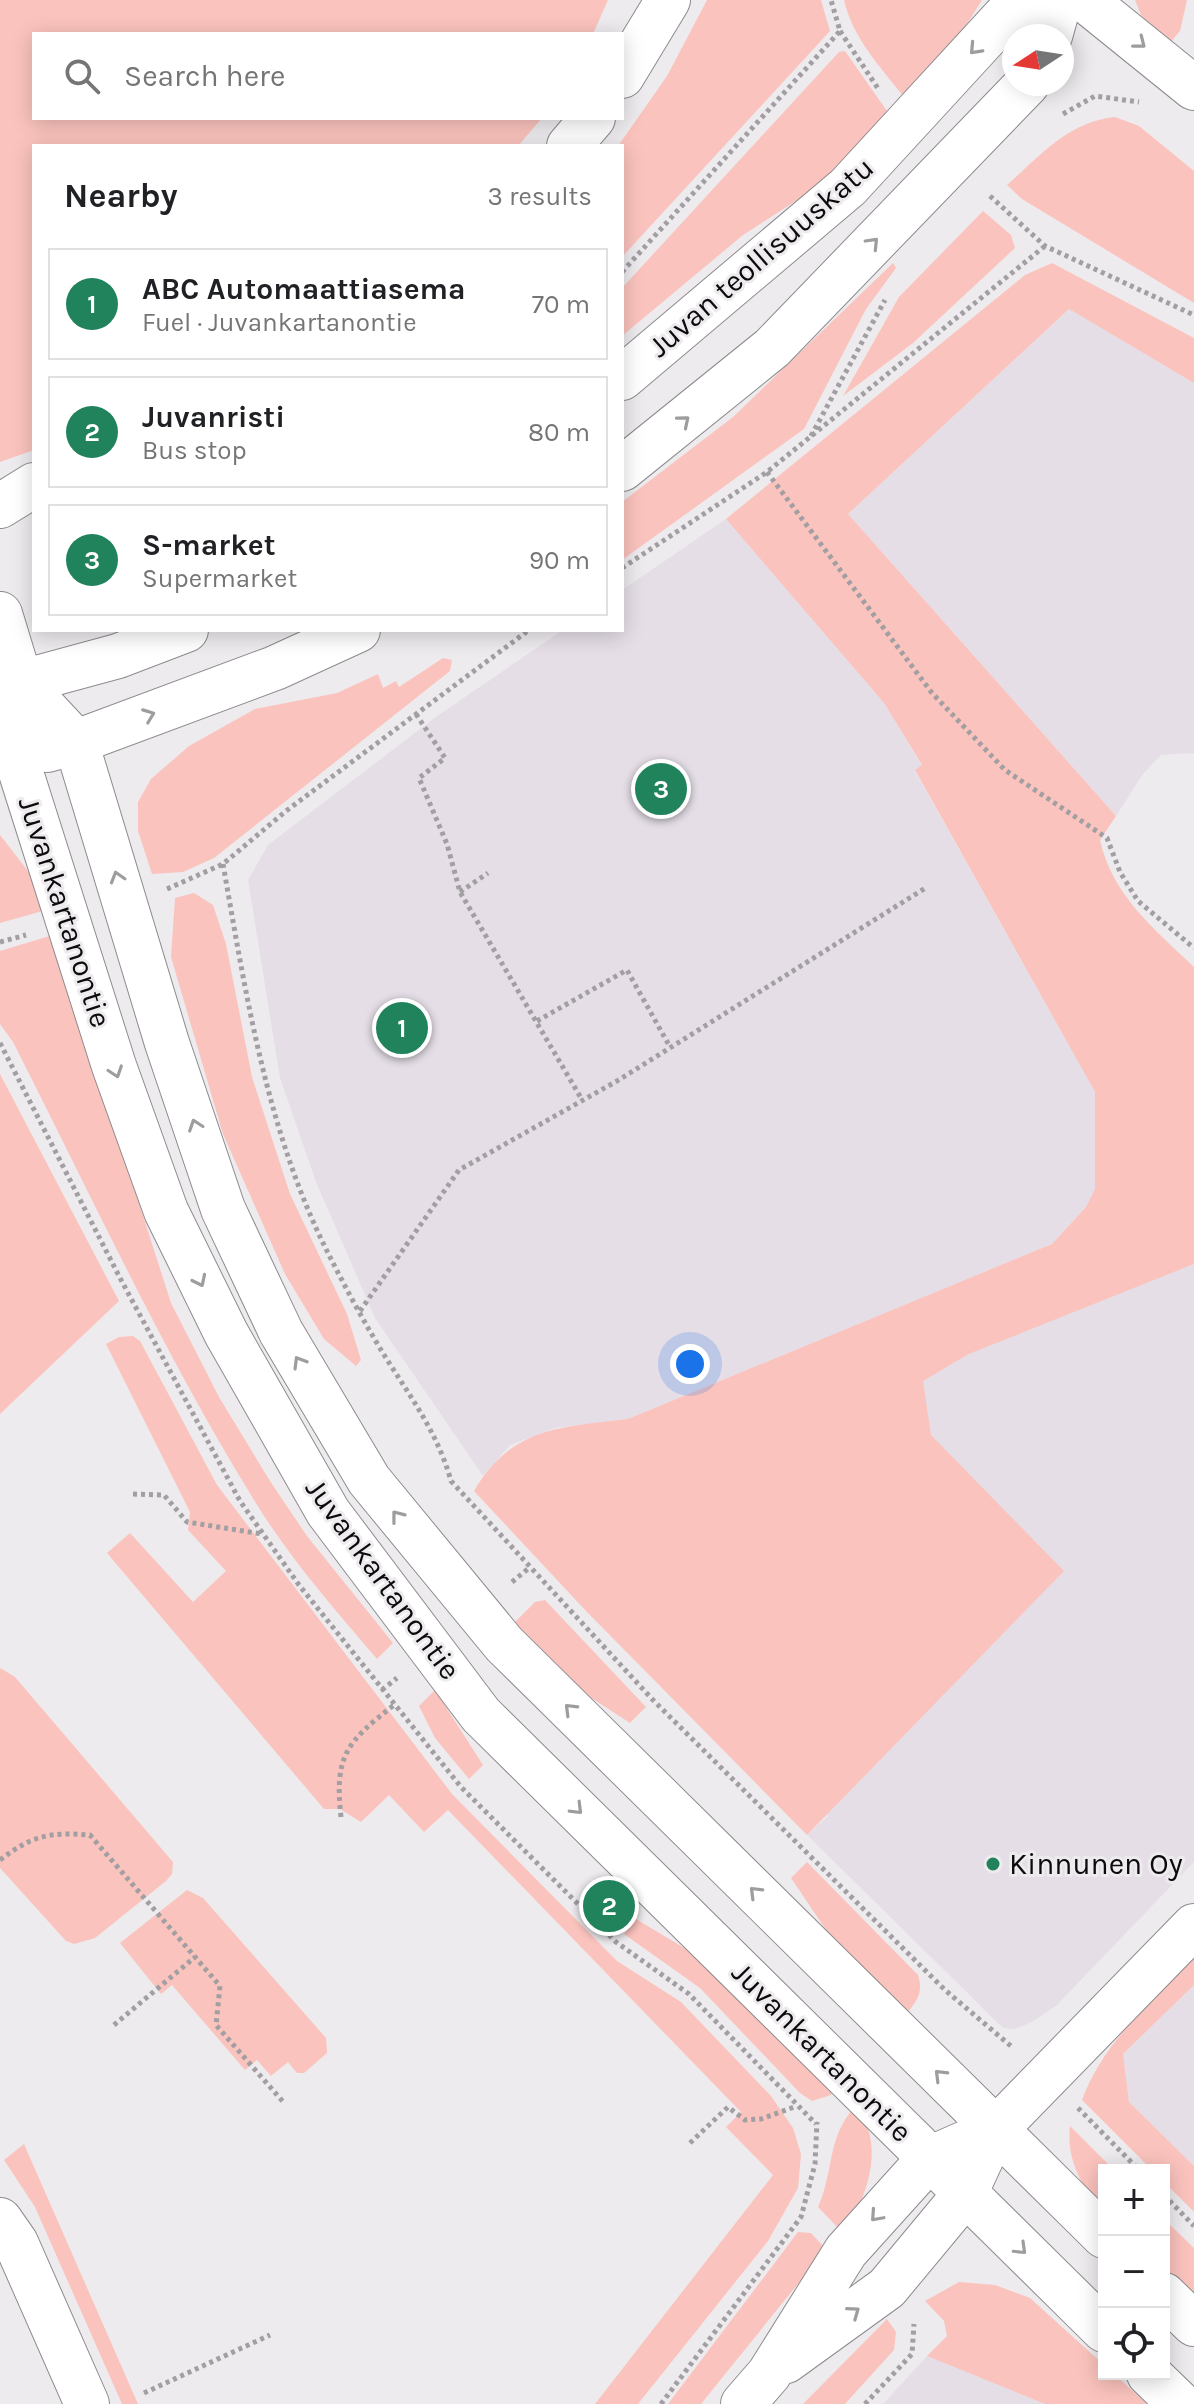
<!DOCTYPE html>
<html lang="en">
<head>
<meta charset="utf-8">
<style>
	:root { --surface:#fff; --page:#f2f2f2; --text:#202124; --muted:#757577; --line:#e0e0e0; --accent:#21835c }
	body { margin:0; font-family:Karla,sans-serif; background:var(--page); color:var(--text) }
	.controls { position:absolute; right:24px; bottom:24px; display:grid; overflow:hidden; border-radius:0px; box-shadow:0 4px 20px #0003 }
	.controls button { width:72px; height:72px; display:grid; place-items:center; padding:0; border:0; border-bottom:2px solid var(--line); background:var(--surface); color:var(--text); font:40px sans-serif }
	.compass { position:absolute; left:1002px; top:24px; width:72px; height:72px; border-radius:50%; background:var(--surface); box-shadow:0 4px 20px #0003; rotate:258deg }
	.you { position:absolute; left:690px; top:1364px; width:28px; height:28px; margin:-20px; border:6px solid #fff; border-radius:50%; background:#1a73e8; box-shadow:0 0 0 12px #1a73e833 }
	.badge { display:grid; place-items:center; width:52px; height:52px; border-radius:50%; background:var(--accent); color:#fff; font-size:26px; font-weight:700 }
	.pin { position:absolute; translate:-50% -50%; border:4px solid #fff; box-shadow:0 2px 8px #0006 }
	.list { margin:0; padding:0; list-style:none }
	h2 { display:flex; justify-content:space-between; align-items:center; height:104px; margin:0; padding:0 32px; font-size:34px }
	h2 small { font-size:26px; font-weight:400; color:var(--muted) }
	.list li { display:grid; grid-template-columns:52px 1fr auto; gap:24px; align-items:center; box-sizing:border-box; height:112px; margin:0 16px 16px; padding:0 16px; border:2px solid var(--line); border-radius:0px }
	.list b { display:block; font-size:30px; white-space:nowrap }
	.list p { margin:0; font-size:26px; white-space:nowrap; color:var(--muted) }
	.list em { font-size:26px; font-style:normal; color:var(--muted) }
	.icon { flex:none; width:44px; height:44px; fill:none; stroke:currentColor; stroke-width:2; stroke-linecap:round; stroke-linejoin:round }
	.map { position:relative; flex:none; width:1194px; height:2404px; overflow:hidden }
	.search { position:absolute; background:var(--surface); box-shadow:0 4px 20px #0003; left:32px; top:32px; width:592px; height:88px; display:flex; align-items:center; gap:20px; box-sizing:border-box; padding:0 28px; border-radius:0px; color:var(--muted); font-size:30px }
	.panel { position:absolute; background:var(--surface); box-shadow:0 4px 20px #0003; left:32px; top:144px; width:592px; height:488px; border-radius:0px }
	.map>svg:first-child { display:block }
	.built { fill:#e5dee7 }
	.green { fill:#fbc3bd }
	.lines { fill:none; stroke-linecap:round; stroke-linejoin:round }
	.minor-casing { stroke:#8d8b8e; stroke-width:46 }
	.tertiary-casing { stroke:#8d8b8e; stroke-width:46 }
	.secondary-casing { stroke:#8d8b8e; stroke-width:46 }
	.trunk-casing { stroke:#8d8b8e; stroke-width:46 }
	.path { stroke:#a29fa2; stroke-width:5; stroke-dasharray:4 4; stroke-linecap:butt }
	.minor { stroke:#fff; stroke-width:44 }
	.tertiary { stroke:#fff; stroke-width:44 }
	.secondary { stroke:#fff; stroke-width:44 }
	.trunk { stroke:#fff; stroke-width:44 }
	.oneway { stroke:#9e9d9e }
	.poi-dot { fill:#21835c; stroke:#eeebee; stroke-width:3 }
	.labels { text-anchor:middle; dominant-baseline:central; stroke-width:6; stroke-linejoin:round; paint-order:stroke }
	.street-label { font-size:30px; fill:#0c0b0c; stroke:#eeebee }
	.poi-label { font-size:30px; fill:#0c0b0c; stroke:#eeebee; text-anchor:start }
</style>
</head>
<body>
<div class="map">
<svg width="1194" height="2404" viewBox="0 0 1194 2404">
	<rect width="100%" height="100%" fill="#eeebee"/>
	<path class="built" d="M1069,309l125,74v370l-33,2 -18,19 -27,42 -268,-302z
		M726,519l158,184 38,63 -7,5 180,321v97l-9,18 -34,37 -424,175 -73,9 -45,17 -27,31 -108,-158 -59,-136 -36,-104 -32,-198 20,-35 169,-129 126,-86h59v-40z
		M1194,1264v598l-137,143 -25,17 -17,7 -12,-1 -196,-193 20,-18 96,-436 46,-27z
		M1194,1985v181l-65,-64 -6,-48z
		M927,2356l118,48h-162z"/>
	<path class="green" d="M0,0h608l-15,34h-559v84h508l-24,28h-484v304l-34,12z
		M707,0h114l9,31 -208,226v-111h-4l49,-70z
		M844,0h138l-29,46 -49,51c-23,-29 -52,-60 -60,-97z
		M1135,0h52l-7,31 -11,13 -28,-29z
		M845,51l42,60 -54,66 -90,58 -121,101v-48l217,-236z
		M1115,117l24,9 55,45v132l-172,-104 -15,-14c34,-30 61,-63 108,-68z
		M983,211l28,24 4,13 -102,95 -70,53 56,-99z
		M893,263l3,5 -30,41 -62,120 -182,131v-58l111,-85z
		M1052,263l142,75v45l-125,-74 -221,205 268,302 -16,24c12,55 54,89 94,127v297l-225,90 -46,27 8,54 133,136 -257,264 -220,-223 -113,-121c37,-64 87,-64 154,-72l424,-175 34,-37 9,-18v-97l-180,-322 7,-5 -38,-62 -158,-184 299,-244z
		M443,658l9,2 -2,11 -236,187 -31,14 -31,2 -14,-43v-29l13,-23 38,-33 66,-37 82,-16 41,-19 5,14 13,-7 3,6z
		M0,835l28,36 18,39 -46,13z
		M194,893l19,12 13,39 26,133 38,117 57,120 14,46 -5,6 -32,-27 -39,-65 -62,-140 -52,-177 4,-59z
		M53,935l118,368 48,94 51,84 37,55 86,107 -16,16c-45,-53 -91,-105 -126,-164 -89,-145 -161,-302 -238,-453l-13,-18v-73z
		M0,1074l119,227 -119,113z
		M133,1336l7,5 77,144 235,309 165,167 64,41 90,94 22,32 8,26 -3,34 -30,53 -130,163h-43l178,-229 -47,-48 15,-15 -293,-302 -24,22 -35,-37 -28,27 -21,-13h-16l-217,-256 23,-20 63,69 33,-31 -38,-41 2,-18 -84,-168 13,-7z
		M545,1600l101,107 -16,16 -71,-46 -47,-52 23,-23z
		M0,1668l15,9 158,185 -1,12 -6,7 -71,57 -21,6 -8,-3 -66,-73z
		M435,1690l48,75 -14,14 -34,-41 -16,-32z
		M807,1862l111,113c6,19 -2,27 -14,42l-61,-62 -52,-77z
		M187,1890l16,8 123,140 1,15 -23,20h-7l-9,-11 -17,14 -14,-16 -12,10 -73,-85 -11,9 -41,-51z
		M636,1919l83,50 117,115 -5,11 -19,6 -12,-8 -100,-105 -76,-54z
		M1194,1957v28l-71,69 6,48 65,64v46l-30,-30v-12h-12l-70,-70c22,-59 69,-98 112,-143z
		M854,2108c35,33 11,93 -10,126l-26,-27c16,-35 9,-70 36,-99z
		M1070,2126l44,44h-10v44c-21,-27 -38,-52 -34,-88z
		M24,2144l114,260h-16l-87,-197 -31,-47z
		M1164,2219l30,29v55l-30,-30z
		M798,2232l13,1 15,16 -125,155h-33z
		M959,2282l36,3 35,13 74,67v9h10l33,30h-102l-118,-48 20,-20 -3,-15 -19,-20z
		M887,2319l9,13 -2,18 -49,54h-42z"/>
	<g class="lines">
		<defs>
			<path id="minor" d="M622,76l46,-76
				M569,146l24,-28
				M0,506l34,-21
				M0,614l21,69
				M995,2130l199,-204
				M0,2220l16,23 71,161"/>
			<path id="tertiary" d="M786,2361l101,-73 78,-94 17,-37
				M743,2404l26,-30 77,-123 83,-92 66,-29"/>
			<path id="secondary" d="M1050,36l10,-36
				M622,378l226,-191 160,-174 26,-13
				M622,469l150,-121 255,-264
				M21,683l-5,74 98,309 52,145 60,122 102,179 153,203 623,615
				M21,683l55,59 91,301 56,166 58,123 88,148 135,164 600,592
				M0,688l118,-32 68,-26
				M47,750l29,-8 199,-74 83,-38
				M1164,2295l30,29
				M1149,2374l31,30"/>
			<path id="trunk" d="M1085,0l109,88"/>
		</defs>
		<use href="#minor" class="minor-casing"/>
		<use href="#tertiary" class="tertiary-casing"/>
		<use href="#secondary" class="secondary-casing"/>
		<use href="#trunk" class="trunk-casing"/>
		<path class="path" d="M840,31l39,59
			M1063,114l32,-18 44,6
			M990,196l55,50 149,69
			M622,272l218,-241 -9,-31
			M811,436l74,-136
			M767,472l165,221 73,77 102,68 13,34 18,29 56,47
			M622,568l145,-96 278,-226
			M416,714l29,44 -26,20 28,66 13,48 121,206
			M223,864c23,131 44,267 104,387 18,36 38,73 59,107 26,41 52,76 65,123l202,219 292,290 67,57
			M167,889l56,-25 63,-53 243,-181
			M460,892l28,-19
			M0,942l26,-7
			M537,1021l90,-51 43,77
			M0,1043l120,235 120,223 59,84 162,202 155,155 73,52 127,130
			M360,1311l99,-141 158,-89 310,-194
			M133,1494l31,1 23,27 75,12
			M512,1582l17,-14
			M382,1690l15,-12
			M341,1817c-7,-62 6,-75 53,-112
			M0,1860c33,-25 49,-28 90,-25l130,151 -4,39 69,79
			M114,2025l81,-68
			M1078,2108l61,62
			M690,2143l38,-36 17,13 16,-1 36,-13
			M1164,2195l30,31
			M144,2393l126,-58
			M661,2404l140,-187 14,-53 2,-42
			M865,2404l47,-50 2,-30"/>
		<use href="#minor" class="minor"/>
		<use href="#tertiary" class="tertiary"/>
		<use href="#secondary" class="secondary"/>
		<use href="#trunk" class="trunk"/>
	</g>
	<defs><path id="oneway-chevron" d="M-2-3.5L2.5 0L-2 3.5" fill="none" stroke-width="1.6" stroke-linecap="round" stroke-linejoin="round" transform="scale(2)"/></defs>
	<g class="oneway">
		<use href="#oneway-chevron" transform="translate(1140 43) rotate(38)"/>
		<use href="#oneway-chevron" transform="translate(975 49) rotate(133)"/>
		<use href="#oneway-chevron" transform="translate(873 243) rotate(-46)"/>
		<use href="#oneway-chevron" transform="translate(684 421) rotate(-40)"/>
		<use href="#oneway-chevron" transform="translate(149 715) rotate(-21)"/>
		<use href="#oneway-chevron" transform="translate(117 877) rotate(-107)"/>
		<use href="#oneway-chevron" transform="translate(116 1072) rotate(71)"/>
		<use href="#oneway-chevron" transform="translate(195 1125) rotate(-109)"/>
		<use href="#oneway-chevron" transform="translate(200 1281) rotate(64)"/>
		<use href="#oneway-chevron" transform="translate(299 1362) rotate(-121)"/>
		<use href="#oneway-chevron" transform="translate(397 1516) rotate(-128)"/>
		<use href="#oneway-chevron" transform="translate(570 1709) rotate(-135)"/>
		<use href="#oneway-chevron" transform="translate(577 1809) rotate(45)"/>
		<use href="#oneway-chevron" transform="translate(755 1892) rotate(-135)"/>
		<use href="#oneway-chevron" transform="translate(940 2075) rotate(-135)"/>
		<use href="#oneway-chevron" transform="translate(876 2216) rotate(132)"/>
		<use href="#oneway-chevron" transform="translate(1021 2249) rotate(44)"/>
		<use href="#oneway-chevron" transform="translate(854 2312) rotate(-36)"/>
	</g>
	<circle class="poi-dot" cx="993" cy="1864" r="8"/>
	<g class="labels">
		<g class="street-label">
			<text transform="translate(761 257) rotate(-41)">Juvan teollisuuskatu</text>
			<text transform="translate(65 912) rotate(72)">Juvankartanontie</text>
			<text transform="translate(383 1579) rotate(54)">Juvankartanontie</text>
			<text transform="translate(822 2052) rotate(45)">Juvankartanontie</text>
		</g>
		<g class="poi-label">
			<text x="1009" y="1864">Kinnunen Oy</text>
		</g>
	</g>
</svg>
<div class="controls">
<button>+</button>
<button>−</button>
<button><svg class="icon" aria-label="locate" viewBox="0 0 24 24"><circle cx="12" cy="12" r="6"/><path d="M12 2v4M12 18v4M2 12h4M18 12h4"/></svg></button>
</div>
<svg class="compass" viewBox="-18 -18 36 36"><path d="M0-13l5 13h-10z" fill="#e53935"/><path d="M0 13l5-13h-10z" fill="#757577"/></svg>
<div class="you"></div>
<div class="pin badge" style="left:402px;top:1028px">1</div>
<div class="pin badge" style="left:609px;top:1906px">2</div>
<div class="pin badge" style="left:661px;top:789px">3</div>
<div class="search"><svg class="icon" aria-label="search" viewBox="0 0 24 24"><circle cx="10" cy="10" r="6"/><path d="M15 15l6 6"/></svg>Search here</div>
<section class="panel">
<h2>Nearby<small>3 results</small></h2>
<ul class="list">
<li><span class="badge">1</span><div><b>ABC Automaattiasema</b><p>Fuel · Juvankartanontie</p></div><em>70 m</em></li>
<li><span class="badge">2</span><div><b>Juvanristi</b><p>Bus stop</p></div><em>80 m</em></li>
<li><span class="badge">3</span><div><b>S-market</b><p>Supermarket</p></div><em>90 m</em></li>
</ul>
</section>
</div>
</body>
</html>
